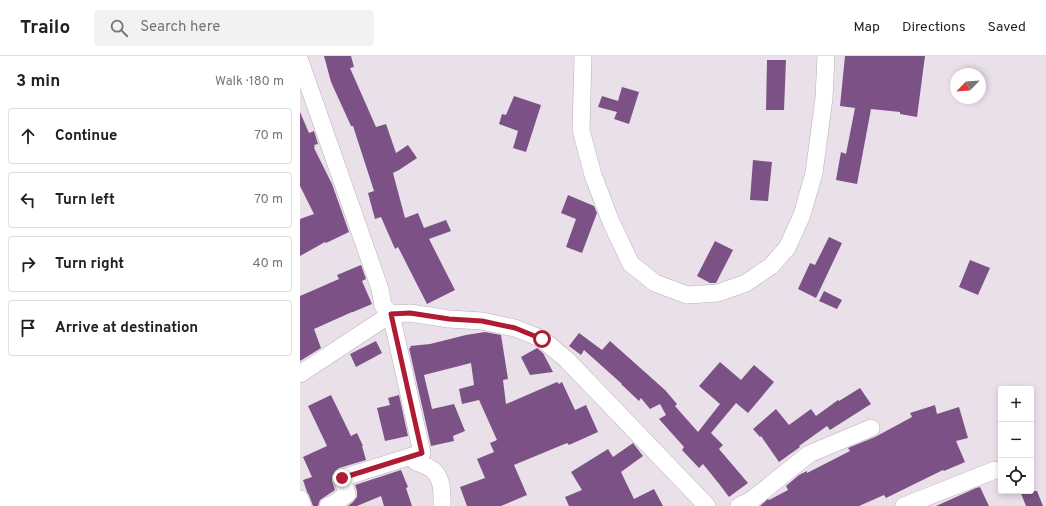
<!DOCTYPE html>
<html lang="en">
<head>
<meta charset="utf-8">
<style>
	:root { --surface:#fff; --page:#f2f2f2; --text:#222; --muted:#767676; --line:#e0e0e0 }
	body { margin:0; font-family:Overpass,sans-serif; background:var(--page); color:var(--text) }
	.controls { position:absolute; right:12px; bottom:12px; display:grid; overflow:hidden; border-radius:4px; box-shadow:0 2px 6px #0003 }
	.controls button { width:36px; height:36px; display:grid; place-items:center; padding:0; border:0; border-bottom:1px solid var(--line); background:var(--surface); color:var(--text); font:20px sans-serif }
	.compass { position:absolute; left:650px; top:12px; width:36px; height:36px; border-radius:50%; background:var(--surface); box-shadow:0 2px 6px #0003; rotate:245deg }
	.stop { position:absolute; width:12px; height:12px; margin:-9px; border:3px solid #af1b33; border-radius:50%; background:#fff }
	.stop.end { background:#af1b33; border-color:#fff; box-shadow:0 1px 4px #0008 }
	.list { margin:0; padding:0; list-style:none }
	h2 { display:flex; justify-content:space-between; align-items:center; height:52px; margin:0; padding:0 16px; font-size:17px }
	h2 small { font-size:13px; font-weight:400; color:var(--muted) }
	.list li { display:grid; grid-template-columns:26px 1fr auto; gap:12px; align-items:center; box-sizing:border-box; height:56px; margin:0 8px 8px; padding:0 8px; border:1px solid var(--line); border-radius:4px }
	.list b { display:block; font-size:15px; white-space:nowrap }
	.list em { font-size:13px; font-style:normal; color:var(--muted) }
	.icon { flex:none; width:22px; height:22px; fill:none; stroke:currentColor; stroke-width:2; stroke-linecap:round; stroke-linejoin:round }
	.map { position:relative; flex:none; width:746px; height:450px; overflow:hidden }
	header { display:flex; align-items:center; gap:24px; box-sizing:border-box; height:56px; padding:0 20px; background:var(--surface); border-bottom:1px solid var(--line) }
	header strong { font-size:19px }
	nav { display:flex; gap:22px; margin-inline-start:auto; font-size:14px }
	.search { width:280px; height:36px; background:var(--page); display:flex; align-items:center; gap:10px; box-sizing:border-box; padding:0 14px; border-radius:4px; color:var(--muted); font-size:15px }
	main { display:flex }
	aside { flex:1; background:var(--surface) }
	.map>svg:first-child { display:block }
	.building { fill:#7c5286 }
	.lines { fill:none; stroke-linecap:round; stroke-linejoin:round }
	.minor-casing { stroke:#b9b0b9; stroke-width:18 }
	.minor { stroke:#fff; stroke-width:17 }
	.route { stroke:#af1b33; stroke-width:5 }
</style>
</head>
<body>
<header>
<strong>Trailo</strong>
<div class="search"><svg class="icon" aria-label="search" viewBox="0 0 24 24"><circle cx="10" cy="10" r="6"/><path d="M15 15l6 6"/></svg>Search here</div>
<nav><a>Map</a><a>Directions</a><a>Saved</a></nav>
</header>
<main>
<aside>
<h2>3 min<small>Walk · 180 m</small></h2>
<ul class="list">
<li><svg class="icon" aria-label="ahead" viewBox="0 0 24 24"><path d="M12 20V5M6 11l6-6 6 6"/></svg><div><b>Continue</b></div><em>70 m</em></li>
<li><svg class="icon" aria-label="left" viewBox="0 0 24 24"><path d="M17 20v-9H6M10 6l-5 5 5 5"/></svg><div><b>Turn left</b></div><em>70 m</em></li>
<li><svg class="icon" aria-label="right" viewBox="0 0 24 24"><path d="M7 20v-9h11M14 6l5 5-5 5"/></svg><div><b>Turn right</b></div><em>40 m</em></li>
<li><svg class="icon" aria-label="arrive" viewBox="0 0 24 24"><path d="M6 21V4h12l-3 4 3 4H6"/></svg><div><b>Arrive at destination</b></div></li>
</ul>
</aside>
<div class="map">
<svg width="746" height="450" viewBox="0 0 746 450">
	<rect width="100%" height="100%" fill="#eae0ea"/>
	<path class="building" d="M24,0h27l3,11 -4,1 26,59 10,-3 10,29 12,-8 9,13 -18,12 -6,3 12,45 13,-5 6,15 22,-8 5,11 -22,8 26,51 -28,14 -29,-57 -3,2 -14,-32 -6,2 -7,-26 6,-2 -21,-65h-2l-20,-44z
		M545,0h80l-8,61 -17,-3v-2l-29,-3 -14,75 -21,-4 5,-28 5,2 9,-46 -15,-2z
		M467,4h19l-2,50h-18z
		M322,31l17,5 -10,32 -15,-5 3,-7 -19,-5 4,-11 16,5z
		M214,40l27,9 -15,47 -13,-4 5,-17 -19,-7 3,-10 4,1z
		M0,56l9,21 5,-2 4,13 -4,1 1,2 -1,1 18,36 17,48 -23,11 -1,-1 -25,14v-37l14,-5 -14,-28z
		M453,104l19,2 -4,39 -18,-1z
		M268,139l26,11 3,7 -15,40 -16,-6 10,-28 -15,-6z
		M529,181l13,6 -26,55 -18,-9 12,-26 5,2z
		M415,185l18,9 -17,33h-6l-13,-7z
		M670,204l20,8 -12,27 -19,-8z
		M61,209l5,14 -4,2 10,23 -19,8h-1l-38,17 7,19 -21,13v-65l39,-17 -2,-4z
		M524,235l18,9 -5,9 -18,-8z
		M185,276l16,3 7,44 -5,1 3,24 51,-22 2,2 3,-2 13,28 11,-5 12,27 -29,13 -2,-2 -53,22 13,30 -26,11h-34l-7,-19 25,-9 -8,-19 17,-7 -4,-9 7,-3 -18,-40 -17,4 -3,-15 15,-4 -3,-22 -47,12 8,34 22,-5 11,27 -12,5 1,5 -23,5 -22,-98h2l-1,-2 20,-2 36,-9z
		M279,277l23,17 8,-9 55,49 12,14 -2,2 23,26 22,-28 -21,-18 21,-24 21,18 13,-15 20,17 -26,31 -12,-10 -25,30 12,12 -4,4 29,34 -19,14 -9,-12 -17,-21 -4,4 -17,-18 2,-3 -25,-28 7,-4 -6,-11 -10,5 -9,-11 -2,3 -18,-17h1l-38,-34 -3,5 -12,-9z
		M76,285l6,12 -26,14 -6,-13z
		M237,292l6,5 10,19 -23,3 -9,-18z
		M560,332l11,16 -41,26 -3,-4 -28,20 1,1 -21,15 -18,-26 -1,1 -7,-8 23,-20 13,16 22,-16 5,7 22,-16 1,1z
		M31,339l20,41 6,-3 6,13h-1l4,14 -27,8 -4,3 -3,5v5l3,9 -15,10 -2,6h-5l-4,-11 -2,-3 -4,-12 9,-3 -9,-20 24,-11 -19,-40z
		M99,339l9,41 -23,5 -8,-33 13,-3 -2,-7z
		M635,349l2,9 22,-7 9,31 -12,3 9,21 -21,9 -1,-1 -57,28 -2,-3 -25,11h-99l8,-7 1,1 19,-10 -2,-4 13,-11 8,-4v2l43,-22 -2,-3 27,-11 37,-20 -2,-4z
		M333,387l10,13 -22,16 13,27 20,-10 9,17h-94l-4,-9 17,-7 -11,-18 37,-23 5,8z
		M101,414l7,17 -2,1 6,18h-28l-3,-10 -24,10h-9l5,-4 4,-5v-6l-2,-6z
		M680,431l9,19h-53l40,-18z
		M720,435h17l6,15h-17z"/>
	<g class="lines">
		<defs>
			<path id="minor" d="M283,0l-2,74 12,45 18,47 20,42 24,19 32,12 31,-2 28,-10 25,-17 16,-18 15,-33 12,-42 10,-75 2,-42
				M0,5l80,228 3,17 8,8 -91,60
				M0,443l3,7
				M28,450l7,-3 12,-9 -5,-16 76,-24
				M142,450c0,-12 1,-26 -8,-35 -5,-4 -12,-7 -18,-9l2,-8 4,-1 -31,-139 19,-1 39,6 33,2 33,7 27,11 25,21 140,146
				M439,450l14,-7 56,-45 62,-26
				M604,450l91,-36"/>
		</defs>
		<use href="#minor" class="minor-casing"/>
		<use href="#minor" class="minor"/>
	</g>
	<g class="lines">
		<path class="route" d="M42,422l80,-25 -31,-139 19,-1 39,6 33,2 33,7 27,11"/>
	</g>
</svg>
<div class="controls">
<button>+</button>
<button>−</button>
<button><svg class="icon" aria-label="locate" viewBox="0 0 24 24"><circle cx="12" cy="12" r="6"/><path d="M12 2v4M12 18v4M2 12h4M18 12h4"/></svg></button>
</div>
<svg class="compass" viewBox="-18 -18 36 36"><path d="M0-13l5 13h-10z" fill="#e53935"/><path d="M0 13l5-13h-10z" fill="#767676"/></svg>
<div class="stop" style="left:242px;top:283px"></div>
<div class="stop end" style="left:42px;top:422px"></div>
</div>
</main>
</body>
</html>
